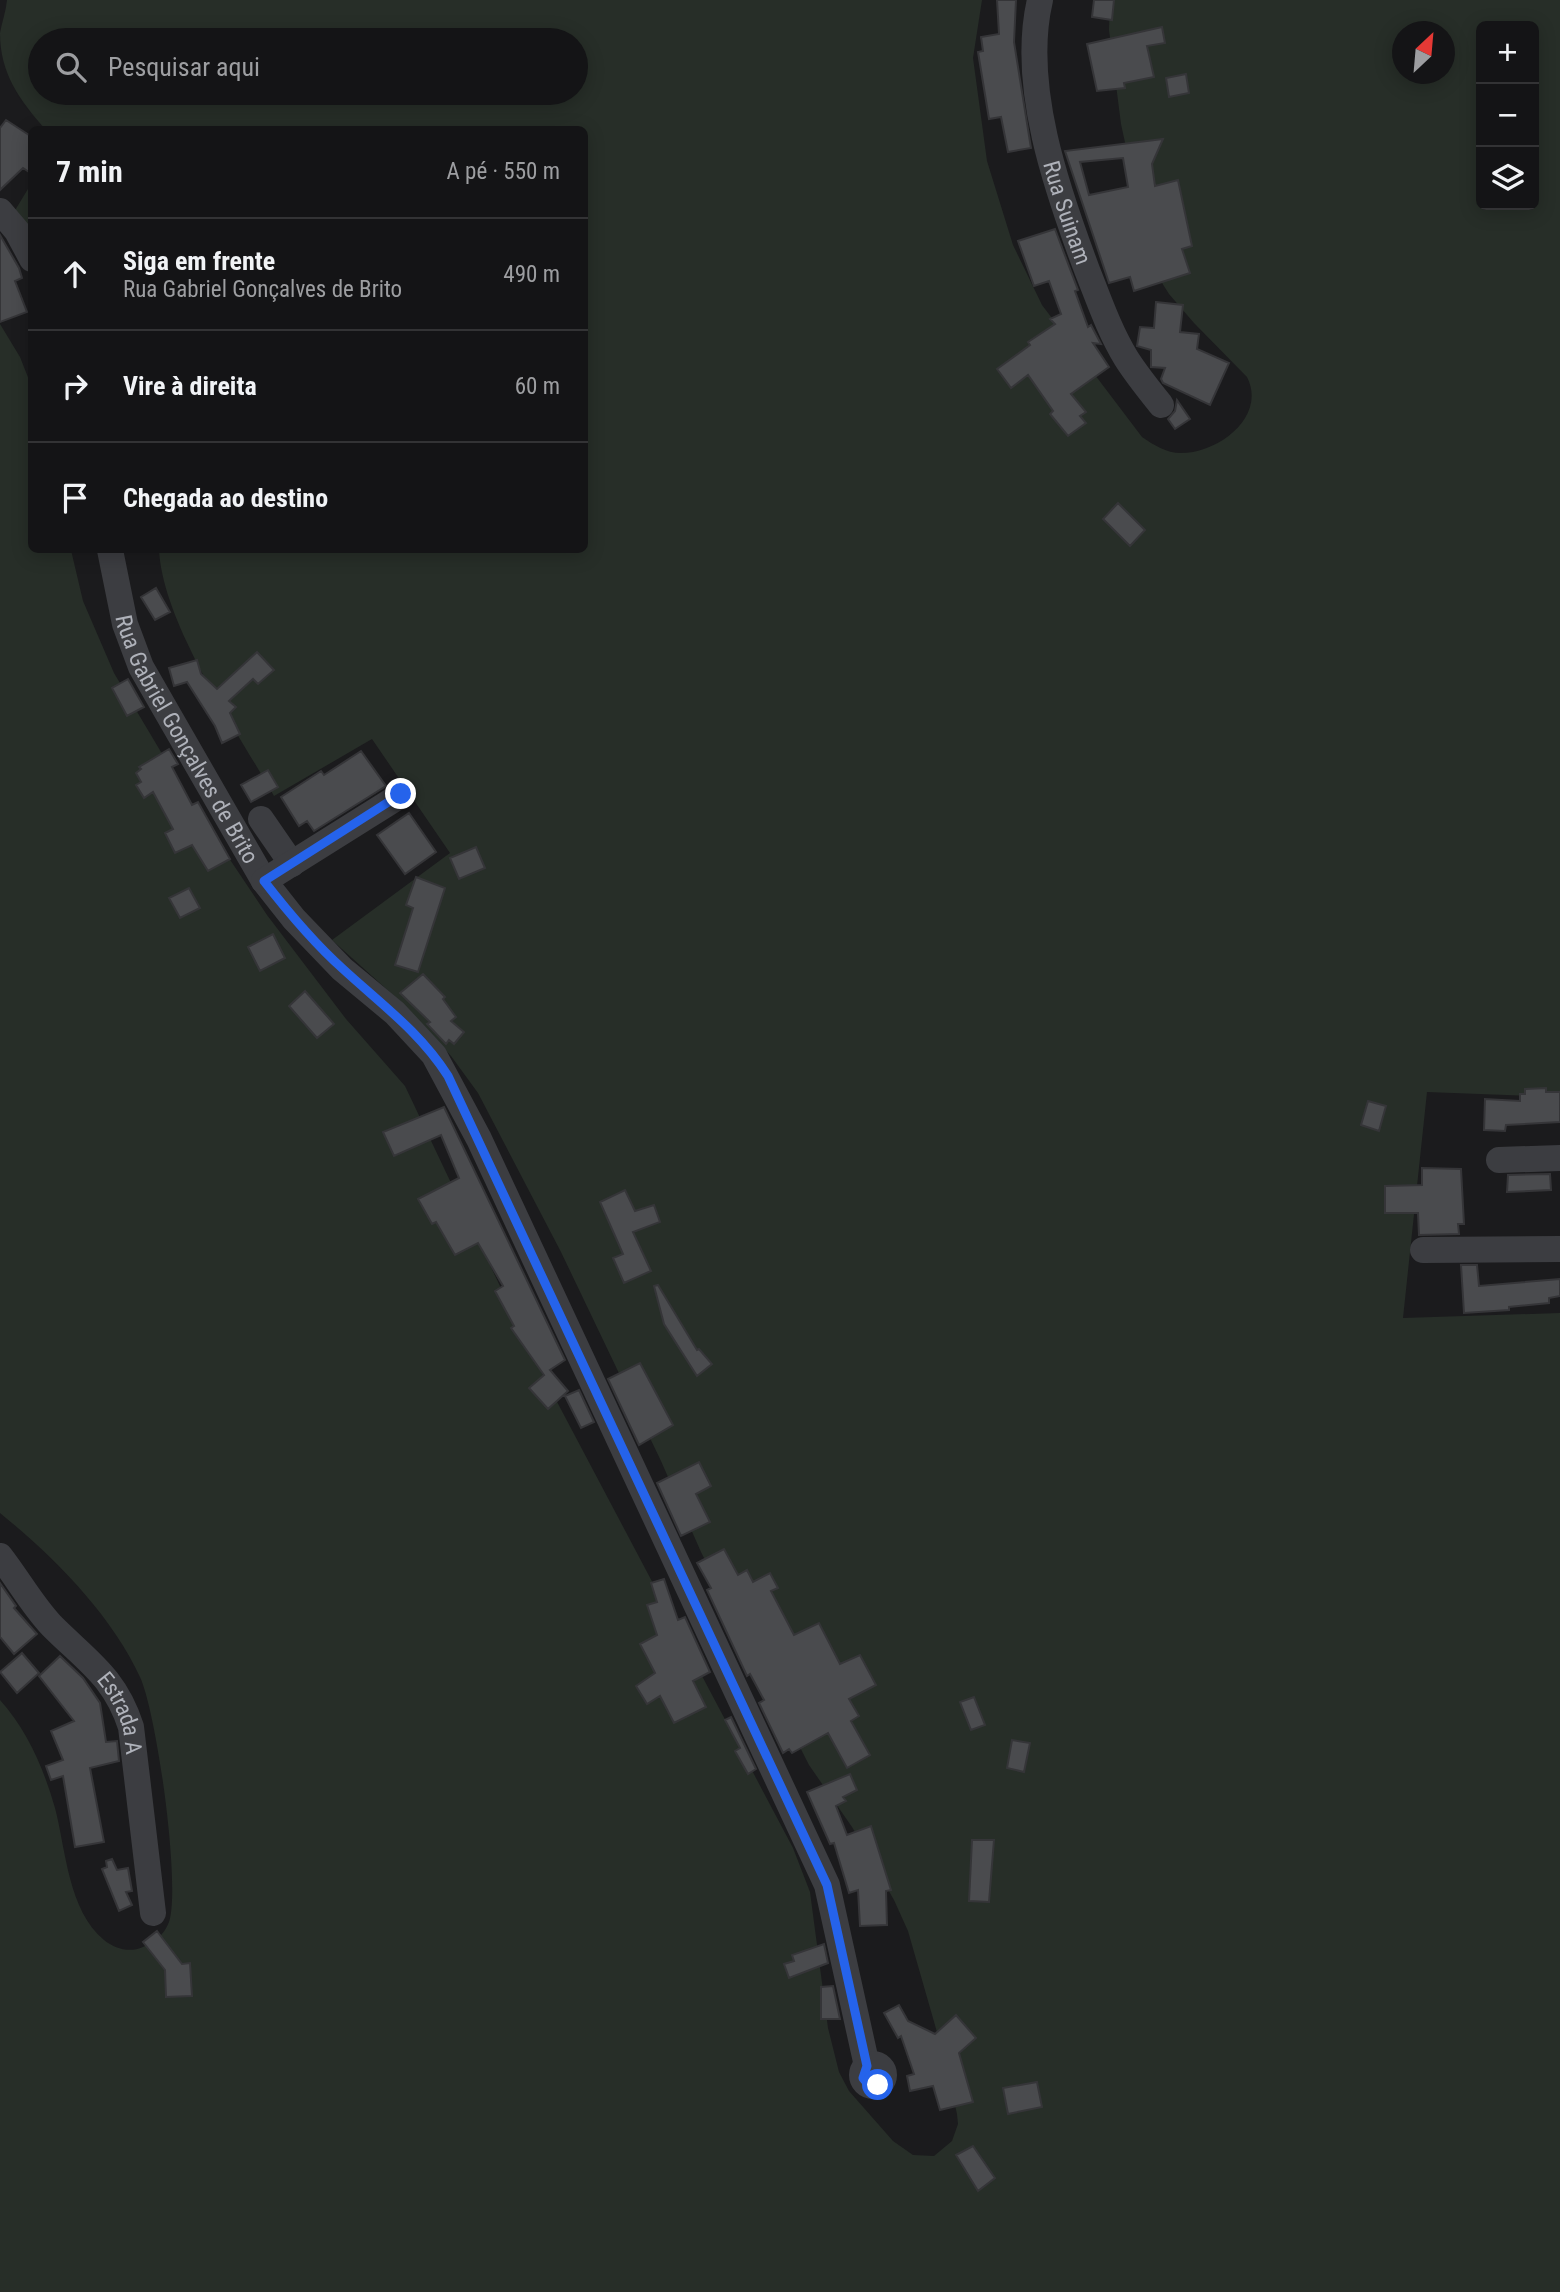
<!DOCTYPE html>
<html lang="pt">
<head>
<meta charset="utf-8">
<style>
	:root { --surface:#141416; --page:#212123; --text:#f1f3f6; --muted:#9d9ea1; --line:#333335 }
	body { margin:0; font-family:"Roboto Condensed",sans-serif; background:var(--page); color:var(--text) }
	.controls { position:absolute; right:21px; top:21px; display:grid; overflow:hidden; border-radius:10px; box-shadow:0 4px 18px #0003 }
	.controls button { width:63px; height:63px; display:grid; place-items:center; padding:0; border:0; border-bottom:2px solid var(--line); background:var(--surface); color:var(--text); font:35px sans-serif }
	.compass { position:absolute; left:1392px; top:21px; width:63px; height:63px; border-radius:50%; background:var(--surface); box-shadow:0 4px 18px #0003; rotate:26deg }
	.stop { position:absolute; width:21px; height:21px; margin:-16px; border:5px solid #2563eb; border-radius:50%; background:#fff }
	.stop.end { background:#2563eb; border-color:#fff; box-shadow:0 2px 7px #0008 }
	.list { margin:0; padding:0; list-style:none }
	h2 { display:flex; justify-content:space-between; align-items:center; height:91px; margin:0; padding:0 28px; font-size:30px }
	h2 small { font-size:23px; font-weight:400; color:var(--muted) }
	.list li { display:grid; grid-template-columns:46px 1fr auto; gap:21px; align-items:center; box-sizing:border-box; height:112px; padding:0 28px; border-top:2px solid var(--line) }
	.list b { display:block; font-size:26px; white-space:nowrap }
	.list p { margin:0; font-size:23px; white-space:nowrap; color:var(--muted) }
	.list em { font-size:23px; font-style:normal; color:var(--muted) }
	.icon { flex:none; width:38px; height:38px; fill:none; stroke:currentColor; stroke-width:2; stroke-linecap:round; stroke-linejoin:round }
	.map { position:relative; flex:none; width:1560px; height:2292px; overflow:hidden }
	.search { position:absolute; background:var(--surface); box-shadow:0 4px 18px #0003; left:28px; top:28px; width:560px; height:77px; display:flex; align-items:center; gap:18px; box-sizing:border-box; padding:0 24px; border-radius:38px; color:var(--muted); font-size:26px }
	.panel { position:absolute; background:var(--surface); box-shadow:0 4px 18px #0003; left:28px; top:126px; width:560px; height:427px; border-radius:10px }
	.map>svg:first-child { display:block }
	.green { fill:#272e28; fill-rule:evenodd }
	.building { fill:#4a4b4e; stroke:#353538; stroke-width:2; fill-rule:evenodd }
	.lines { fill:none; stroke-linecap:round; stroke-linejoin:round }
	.minor { stroke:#3c3d41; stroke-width:26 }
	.route { stroke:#2563eb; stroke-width:9 }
	.labels { text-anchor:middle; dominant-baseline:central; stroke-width:5; stroke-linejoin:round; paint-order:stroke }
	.street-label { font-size:23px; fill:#afb2ba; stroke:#161618 }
</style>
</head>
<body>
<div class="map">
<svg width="1560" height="2292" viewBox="0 0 1560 2292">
	<rect width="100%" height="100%" fill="#1b1b1d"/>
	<path class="green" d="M7,0h975l-9,58 14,103 26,84 29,60 100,132c12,8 24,16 39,16 38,0 86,-37 66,-76l-53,-54 -25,-29 -17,-27 -31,-143 -12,-94 1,-30h450v1097l-133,-5 -24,226 157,-5v979h-1560v-592c27,30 44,69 55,108 11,42 13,102 49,132 11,9 26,13 39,7 12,-5 21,-12 26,-25 12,-36 -12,-208 -29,-245 -29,-63 -86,-120 -140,-164v-1189l20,33 11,28 1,165h39l12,51 31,72 72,121 81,121 79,104 59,67 132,278 256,484 17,44 18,136 11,44 10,19 44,50 20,14 21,1 18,-15 6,-17 -1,-10 -12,-54 -37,-129 -14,-31 -42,-73 -43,-62 -108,-213 -40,-91 -100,-209 -83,-159 -27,-37 -49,-53 -70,-63 118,-87 -78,-114 -98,57c-38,-67 -111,-172 -115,-246h425v-420l-539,-1c-25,-29 -45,-55 -45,-96 2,-11 6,-22 7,-33zM1481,26h53v179h-53zM1402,32h42v42h-42zM40,40h536v53h-536z
		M31,184v52l-17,-24z"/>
	<path class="building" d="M997,0h19l-2,42 17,106 -23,4 -7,-35 -12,2 -11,-67 5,-1 -2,-14 18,-3z
		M1094,0h20l-2,20 -20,-3z
		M1162,27l3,16 -18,3 7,31 -30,6 1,5 -28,3 -10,-47z
		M1186,74l3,19 -20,4 -3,-19z
		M6,120l26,17v37l-9,-6 -23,22v-62z
		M1163,139l-11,25 3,22 23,-6 14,66 -10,3 8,24 -56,18 -4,-14 -21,6 -44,-132zM1123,158l5,29 -39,8 -9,-33z
		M1055,229l23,61 -3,1 13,36 3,-2 10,19 -8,-1 16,24 -38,27 15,18 -6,4 6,7 -18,13 -18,-22 3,-3 -25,-36 -17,13 -14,-19 33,-24 -2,-3 27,-18 -5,-5 11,-5 -12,-33 -15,5 -16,-45z
		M0,235l19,33 3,10 -7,3 12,31 -27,10z
		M1156,302l27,3 -3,27 19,2 -2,15 32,14 -19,42 -47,-22 -2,-4 4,-11 -14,-1v-17l-14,-4 3,-19 14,1z
		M1177,400l13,19 -15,10 -7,-10 7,-8z
		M1118,503l27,27 -15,16 -27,-27z
		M156,588l14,24 -15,8 -14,-23z
		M257,652l17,18 -16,14 -5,-5 -24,22 7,6 -6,6 10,21 -18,9 -7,-17 -28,-44 -13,4 -5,-18 28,-8 4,14 16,15z
		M128,679l16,28 -17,9 -15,-28z
		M169,749l9,15 -6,3 20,38 6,-3 32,57 -22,12 -16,-26 -17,8 -10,-20 8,-4 -20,-37 -9,6 -8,-13 5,-3 -5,-9 5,-4 -2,-2z
		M361,751l25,35 -72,45 -7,-10 -8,5 -18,-29 40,-26 3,4z
		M268,770l10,17 -27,15 -10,-17z
		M409,813l27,39 -31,22 -28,-39z
		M476,847l9,21 -26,11 -9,-21z
		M416,877l29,11 -27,84 -23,-7 18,-57 -7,-3z
		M189,888l11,20 -20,10 -11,-20z
		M273,934l12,24 -25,13 -12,-24z
		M423,974l22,23 -2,2 13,18 -5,4 13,11 -10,12 -5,-4 -3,4 -19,-20 3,-2 -30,-29z
		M305,991l29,33 -17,14 -28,-32z
		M1546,1088v4h14v30l-54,3 -1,6 -21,-1 1,-31 35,2v-7h5v-5z
		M1368,1101l18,5 -7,25 -18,-6z
		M444,1107l121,253 -15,10 18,21 -20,18 -19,-21 15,-13 -33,-47 3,-2 -19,-35 8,-5 -25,-43 -23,12 -19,-33 -4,2 -14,-25 41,-21 -18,-43 -47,21 -11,-24z
		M1422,1168l39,1 3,55h-6l1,10 -40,1 -1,-22h-33v-27l37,-1z
		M1550,1174l1,16 -44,2 1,-17z
		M625,1190l10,21 19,-6 6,17 -27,10 18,39 -27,12 -11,-25 10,-4 -23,-52z
		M1461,1265h16l2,21 81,-7v17l-11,2v5l-40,4v3l-45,3z
		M658,1285l39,65 2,-1 13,15 -15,12 -33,-52 -10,-38z
		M640,1363l33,62 -34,20 -31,-66z
		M579,1390l15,32 -13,6 -16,-32z
		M699,1462l12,24 -15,8 14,28 -29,14 -24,-53z
		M724,1549l14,26 9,-5 6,12 17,-9 8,15 -7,3 23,44 25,-12 21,41 20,-9 16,30 -27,14 10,17 -8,5 19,34 -23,13 -19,-35 -36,20 -3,-4 -6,4 -24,-50 5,-3 -14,-26 -3,2 -40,-86 4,-2 -14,-25z
		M664,1579l14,41 7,-3 25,55 -17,9 13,26 -32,16 -14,-27 -13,8 -11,-18 19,-13 -15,-29 17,-9 -10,-30 10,-3 -6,-19z
		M0,1583l16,23 -2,2 23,26 -23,20 -14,-17z
		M22,1653l17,20 -22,20 -17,-21z
		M60,1656l23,22 17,25 6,39 11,-1 2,20 -29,7 14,74 -29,5 -12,-71 -12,4 -5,-14 17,-6 -12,-29 23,-10 -35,-45z
		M974,1697l11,28 -14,5 -11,-28z
		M731,1717l25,52 -8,5 -13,-23 5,-3 -15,-28z
		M1012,1740l18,3 -6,29 -17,-4z
		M850,1774l7,16 -14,7 3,4 -10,5 11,29 24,-9 20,64 -5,1 1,34 -27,1 -2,-36 -9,3 -15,-50 -4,1 -23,-52z
		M972,1840h22l-5,62 -20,-1z
		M112,1859l5,11 11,-2 4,23 -6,1 6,13 -13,6 -17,-42 5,-2 -1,-6z
		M157,1931l25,33 8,-1 2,33 -26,1 -1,-27 -22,-28z
		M824,1944l4,19 -39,15 -5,-14 10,-3 -2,-6z
		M833,1986l7,33h-19v-32z
		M899,2005l9,16 27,13 21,-19 20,23 -17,15 14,49 -33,8 -7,-24 -23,5 -3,-15 7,-2 -13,-38 -3,2 -14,-25z
		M1037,2082l5,25 -34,7 -5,-26z
		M973,2146l22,32 -17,13 -22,-36z"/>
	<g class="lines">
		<g class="minor">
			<path id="s1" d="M1040,0c-20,85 17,190 47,270 12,30 22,60 39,88 10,16 23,32 35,47"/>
			<path d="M0,211l17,20 15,28"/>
			<path id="s2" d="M110,550l15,74 16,43 123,214 30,38 48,50 53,44 39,42 45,84 348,746 40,181"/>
			<path d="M261,819l31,45"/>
			<path d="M264,881l137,-86"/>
			<path d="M1499,1160l61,-2"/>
			<path d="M1423,1250l137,-1"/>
			<path id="s3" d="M0,1556c18,23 32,49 52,70 35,35 63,51 79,101l22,186"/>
			<circle cx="873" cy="2075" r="11"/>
		</g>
	</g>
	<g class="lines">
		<path class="route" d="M401,794l-137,87c24,31 50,62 79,88 38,35 77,63 105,107l379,809 40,181 -4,12 5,6 10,1"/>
	</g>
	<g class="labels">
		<g class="street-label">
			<text stroke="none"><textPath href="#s1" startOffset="217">Rua Suinam</textPath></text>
			<text stroke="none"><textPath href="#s2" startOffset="206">Rua Gabriel Gonçalves de Brito</textPath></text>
			<text stroke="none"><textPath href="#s3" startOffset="201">Estrada A</textPath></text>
		</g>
	</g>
</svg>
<div class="controls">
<button>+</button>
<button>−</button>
<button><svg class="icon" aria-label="layers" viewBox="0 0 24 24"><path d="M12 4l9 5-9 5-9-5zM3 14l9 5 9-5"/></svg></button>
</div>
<svg class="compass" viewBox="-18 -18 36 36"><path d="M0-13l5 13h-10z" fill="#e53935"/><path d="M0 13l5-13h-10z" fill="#9d9ea1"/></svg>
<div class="stop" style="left:878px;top:2085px"></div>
<div class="stop end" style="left:401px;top:794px"></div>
<div class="search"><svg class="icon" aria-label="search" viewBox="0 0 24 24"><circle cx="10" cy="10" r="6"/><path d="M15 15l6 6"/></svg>Pesquisar aqui</div>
<section class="panel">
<h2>7 min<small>A pé · 550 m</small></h2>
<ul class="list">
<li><svg class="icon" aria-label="ahead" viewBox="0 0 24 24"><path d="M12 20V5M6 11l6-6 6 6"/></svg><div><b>Siga em frente</b><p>Rua Gabriel Gonçalves de Brito</p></div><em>490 m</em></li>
<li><svg class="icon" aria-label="right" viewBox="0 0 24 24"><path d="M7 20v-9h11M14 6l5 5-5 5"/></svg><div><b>Vire à direita</b></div><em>60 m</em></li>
<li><svg class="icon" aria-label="arrive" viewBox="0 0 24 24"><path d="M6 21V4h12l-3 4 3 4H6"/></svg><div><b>Chegada ao destino</b></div></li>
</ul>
</section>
</div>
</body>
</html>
